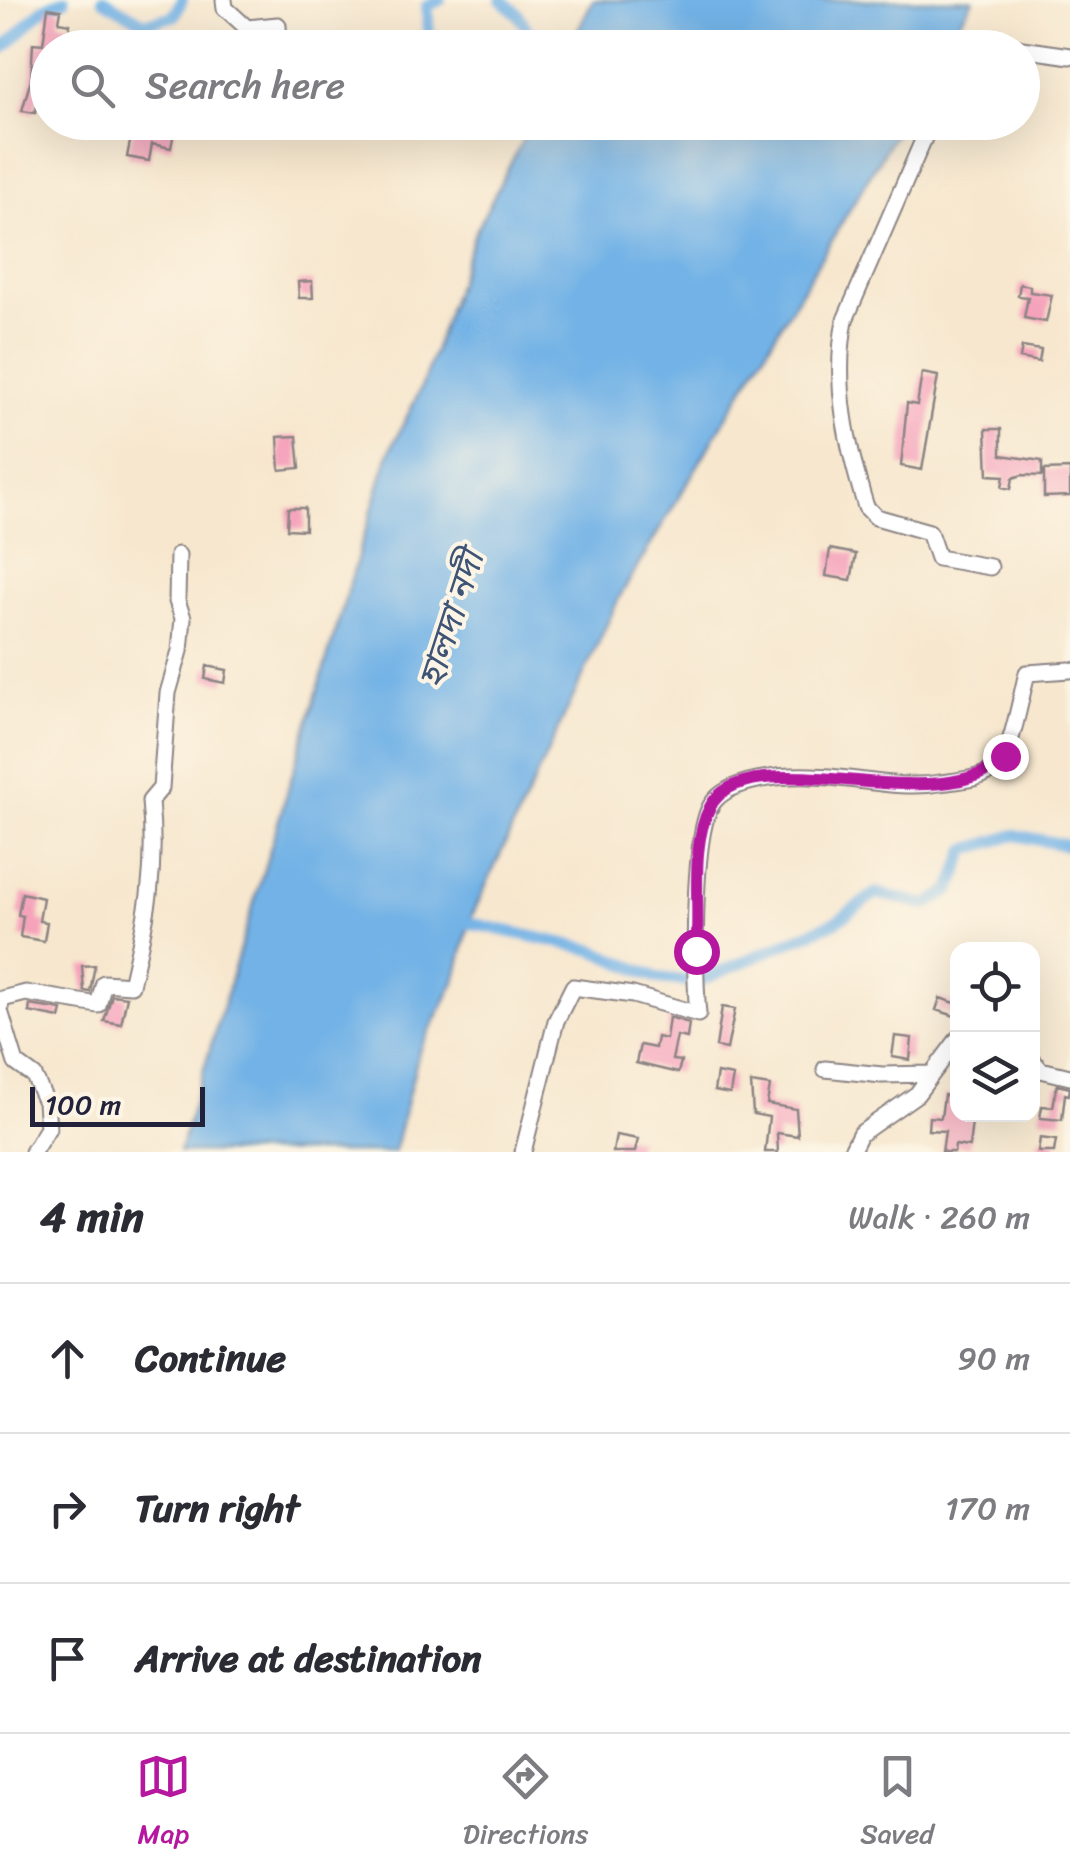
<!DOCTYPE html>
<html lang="en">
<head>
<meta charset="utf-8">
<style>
	:root { --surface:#fff; --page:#f2f2f3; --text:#2b2b33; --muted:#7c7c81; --line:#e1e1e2; --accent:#b5179e }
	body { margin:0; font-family:Sriracha,"Noto Sans Bengali",sans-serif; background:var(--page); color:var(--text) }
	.controls { position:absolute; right:30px; bottom:30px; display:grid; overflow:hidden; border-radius:20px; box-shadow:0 10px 40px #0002 }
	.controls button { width:90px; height:90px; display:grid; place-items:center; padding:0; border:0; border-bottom:2px solid var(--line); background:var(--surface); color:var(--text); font:50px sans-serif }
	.scale { position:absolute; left:30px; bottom:25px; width:175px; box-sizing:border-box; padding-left:10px; border:5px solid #22223b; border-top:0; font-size:28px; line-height:35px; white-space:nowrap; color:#22223b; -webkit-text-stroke:8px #fcf5e5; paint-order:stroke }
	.stop { position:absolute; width:30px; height:30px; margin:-22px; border:8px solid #b5179e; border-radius:50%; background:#fff }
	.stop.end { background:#b5179e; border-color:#fff; box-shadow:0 2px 10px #0008 }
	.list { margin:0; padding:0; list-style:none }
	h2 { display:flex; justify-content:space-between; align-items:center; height:130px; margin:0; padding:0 40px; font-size:42px }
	h2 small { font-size:32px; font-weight:400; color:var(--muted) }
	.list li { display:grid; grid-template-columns:65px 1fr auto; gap:30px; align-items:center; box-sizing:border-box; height:150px; padding:0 40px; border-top:2px solid var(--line) }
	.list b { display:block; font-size:38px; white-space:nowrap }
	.list em { font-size:32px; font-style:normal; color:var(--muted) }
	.icon { flex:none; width:55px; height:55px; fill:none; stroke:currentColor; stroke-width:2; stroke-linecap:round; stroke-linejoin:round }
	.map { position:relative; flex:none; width:1070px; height:1152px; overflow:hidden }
	.search { position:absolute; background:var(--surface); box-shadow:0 10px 40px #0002; left:30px; right:30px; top:30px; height:110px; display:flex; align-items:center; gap:25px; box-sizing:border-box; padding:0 35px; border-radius:55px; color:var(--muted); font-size:38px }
	.sheet { height:580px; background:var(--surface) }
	nav { display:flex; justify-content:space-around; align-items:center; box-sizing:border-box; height:140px; border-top:2px solid var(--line); background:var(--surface); font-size:28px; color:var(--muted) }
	nav a { display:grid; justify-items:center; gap:5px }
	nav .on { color:var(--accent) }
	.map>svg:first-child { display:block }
	.water { fill:#72b2e6; stroke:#4a6a90; stroke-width:2.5 }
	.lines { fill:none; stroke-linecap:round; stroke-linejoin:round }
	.canal { stroke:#72b2e6; stroke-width:12 }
	.building { fill:#f5a2bb }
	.minor-casing { stroke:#8c8484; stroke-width:19 }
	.minor { stroke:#fff; stroke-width:15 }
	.route { stroke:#b5179e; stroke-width:12 }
	.labels { text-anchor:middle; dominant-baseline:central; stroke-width:8; stroke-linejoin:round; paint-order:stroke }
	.water-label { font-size:35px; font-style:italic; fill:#3e5477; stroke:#fcf5e5 }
</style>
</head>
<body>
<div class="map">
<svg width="1070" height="1152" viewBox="0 0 1070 1152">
	<rect width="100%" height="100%" fill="#fcf5e5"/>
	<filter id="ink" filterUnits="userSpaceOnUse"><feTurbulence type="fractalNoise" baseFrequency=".01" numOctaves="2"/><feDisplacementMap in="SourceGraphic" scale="20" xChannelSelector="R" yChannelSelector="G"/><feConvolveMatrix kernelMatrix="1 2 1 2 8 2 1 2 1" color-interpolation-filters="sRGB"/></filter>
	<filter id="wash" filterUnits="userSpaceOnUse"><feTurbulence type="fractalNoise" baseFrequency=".0048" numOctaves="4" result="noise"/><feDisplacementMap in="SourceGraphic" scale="40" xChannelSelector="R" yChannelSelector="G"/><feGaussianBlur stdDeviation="2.25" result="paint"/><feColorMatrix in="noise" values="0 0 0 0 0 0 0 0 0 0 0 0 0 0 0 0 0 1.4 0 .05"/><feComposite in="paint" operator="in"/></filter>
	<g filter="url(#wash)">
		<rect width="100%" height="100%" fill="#f7e7ce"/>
		<path class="water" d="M593,0h380l-28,47h-376z
			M531,123h370l-282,475 -149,322 -15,62 -36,70 -25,100h-215l210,-699 33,-67 52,-151z"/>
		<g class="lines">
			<path class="canal" d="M103,0l42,23 29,-7 8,-16
				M501,0l17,14 20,34
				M245,28l32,20
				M430,48l-3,-42 13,-6
				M0,50c25,-16 33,-43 64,-50
				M456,920l137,30 65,28 39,4 140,-61 39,-28 51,12 24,-15 15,-40 49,-15 55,11"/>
		</g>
		<g id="blocks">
			<path class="building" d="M48,8l13,2 -2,12 11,2 -1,10 27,4 -2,10h-46v48l-10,-1 -3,18 -13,-2 9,-32 2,-36 10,1z
				M134,122h42l-5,26 -19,-4 -3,17 -22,-4z
				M312,281l1,17h-14l-1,-16z
				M1020,284l10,2v6l22,3 -6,27 -22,-4 4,-21 -10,-1z
				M1022,347l19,3 -2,12 -19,-4z
				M922,373l16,3 -16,94 -21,-4 6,-63 10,2z
				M986,429h15v26l41,6v15l-20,-1 -9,3 -2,11 -9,-2 2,-11 -16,-1z
				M297,436l3,32 -20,2 -2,-33z
				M1070,469v27l-26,1v-27z
				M288,508h17v22l-18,-1z
				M830,549l26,5 -5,26 -25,-4z
				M207,666l20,4 -2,13 -20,-4z
				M22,893l21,5 -4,23 8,1 -3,19 -24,-4 3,-21 -5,-1z
				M95,965l-5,27 -6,-1 -2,-25z
				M112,995l15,2 -6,27 -17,-3z
				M940,998l18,6v13l-22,-7z
				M30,1005l32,5 -2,8 -31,-6z
				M722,1007l13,2 -8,40 -11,-2z
				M669,1017l20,6 -2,15 -10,-2 -5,24 9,1 -3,12 -42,-10 4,-18 15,3 2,-11 9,2z
				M895,1036l17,2 -2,22 -18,-3z
				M717,1073l16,3 -3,18 -16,-3z
				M751,1083l19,3 -3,18 29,5 2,27 -21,-3 1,19h-13l4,-35 -16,-3z
				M1057,1085l13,3 -1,7 -4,-1 -3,26 -22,-2 2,-12 11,1z
				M944,1095l14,2v17h15l-4,33 -14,-2 -1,7h-12l3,-21 -17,-1 1,-13 12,1z
				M616,1135l22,4 -3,13h-22z
				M1040,1138l16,2 -2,12h-16z"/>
		</g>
	</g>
	<g filter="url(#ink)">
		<use href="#blocks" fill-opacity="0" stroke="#8c8484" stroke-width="2.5"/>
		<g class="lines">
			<defs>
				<path id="minor" d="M224,0l1,8 22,20 31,-3 1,23
					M978,48l18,-7 23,7
					M1022,49l48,7
					M931,122l-86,198c-12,63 2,126 21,187l10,10 53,15 9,26 52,9
					M0,1007l2,-8 24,-6 72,12 6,-22 27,2c16,-69 26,-113 19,-184l11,-13 7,-95 12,-42 3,-33 -6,-17 1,-46
					M0,1011l16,52 18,13 12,26 2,26 -15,24
					M1032,1060l9,10 29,7
					M825,1069l57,6 49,-1
					M523,1152l33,-131 17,-34 60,8 65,19c-4,-38 -6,-181 14,-210 17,-26 72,-29 100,-28 43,1 86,14 128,7 20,-3 42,-3 57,-17 15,-14 24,-71 30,-93l43,-3
					M851,1152l9,-18 57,-40 41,-55"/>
			</defs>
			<use href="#minor" class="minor-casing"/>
			<use href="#minor" class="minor"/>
		</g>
	</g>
	<g class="lines" filter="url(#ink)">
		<path class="route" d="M696,951c5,-44 -7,-104 14,-144 38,-73 235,19 295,-51"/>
	</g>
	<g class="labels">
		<g class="water-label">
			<text transform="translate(451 619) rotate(-72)">হালদা নদী</text>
		</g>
	</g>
</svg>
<div class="controls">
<button><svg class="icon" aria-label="locate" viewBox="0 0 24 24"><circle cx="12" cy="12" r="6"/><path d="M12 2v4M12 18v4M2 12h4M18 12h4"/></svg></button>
<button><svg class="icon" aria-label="layers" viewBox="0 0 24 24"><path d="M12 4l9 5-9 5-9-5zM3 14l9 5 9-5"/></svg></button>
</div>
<div class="scale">100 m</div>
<div class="stop" style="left:696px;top:951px"></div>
<div class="stop end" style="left:1005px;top:756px"></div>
<div class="search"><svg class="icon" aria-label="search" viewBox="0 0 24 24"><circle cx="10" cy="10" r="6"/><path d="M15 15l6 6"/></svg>Search here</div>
</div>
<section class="sheet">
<h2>4 min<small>Walk · 260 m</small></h2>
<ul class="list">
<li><svg class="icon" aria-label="ahead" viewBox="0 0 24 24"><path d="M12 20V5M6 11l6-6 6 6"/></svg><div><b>Continue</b></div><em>90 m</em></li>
<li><svg class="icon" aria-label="right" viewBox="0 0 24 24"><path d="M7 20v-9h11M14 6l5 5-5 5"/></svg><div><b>Turn right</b></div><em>170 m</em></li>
<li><svg class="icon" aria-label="arrive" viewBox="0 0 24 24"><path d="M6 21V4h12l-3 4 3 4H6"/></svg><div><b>Arrive at destination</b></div></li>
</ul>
</section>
<nav>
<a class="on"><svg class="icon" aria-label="map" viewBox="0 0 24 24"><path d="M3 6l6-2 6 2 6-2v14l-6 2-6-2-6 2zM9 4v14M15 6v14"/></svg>Map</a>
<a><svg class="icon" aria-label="directions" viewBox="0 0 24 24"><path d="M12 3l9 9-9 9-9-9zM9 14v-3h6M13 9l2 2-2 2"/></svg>Directions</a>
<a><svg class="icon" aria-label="saved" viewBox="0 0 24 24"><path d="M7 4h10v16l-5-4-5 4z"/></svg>Saved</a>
</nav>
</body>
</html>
